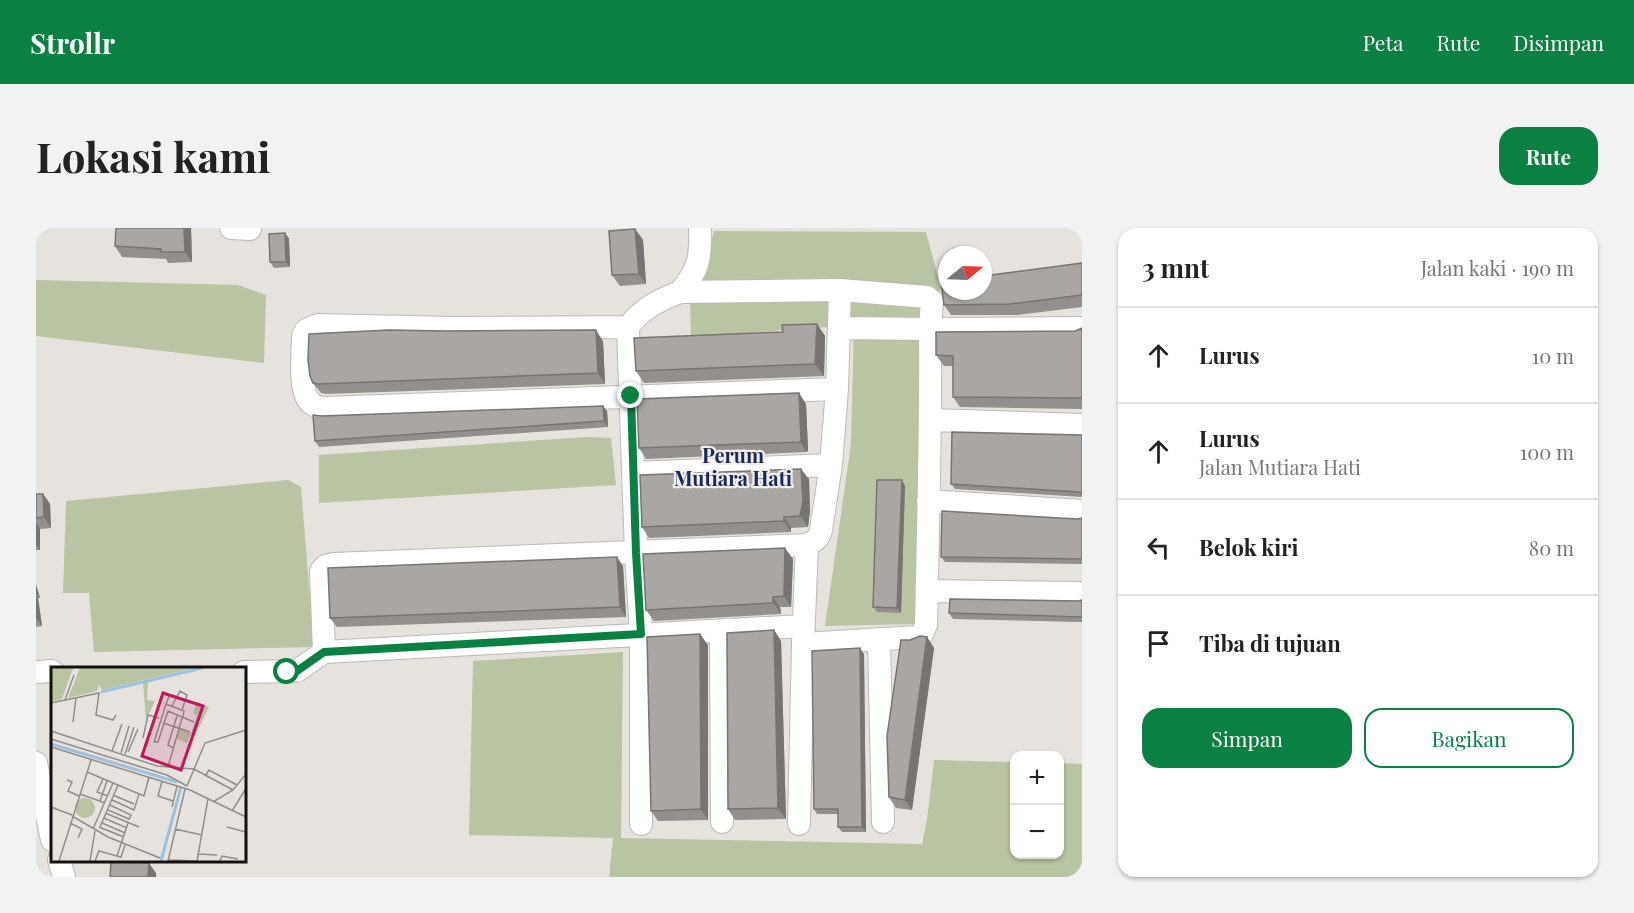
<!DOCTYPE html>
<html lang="id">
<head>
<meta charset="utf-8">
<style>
	:root { --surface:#fff; --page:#f2f2f2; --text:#222; --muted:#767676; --line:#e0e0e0; --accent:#0b8043 }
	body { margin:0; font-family:"Playfair Display",serif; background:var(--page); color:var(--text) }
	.controls { position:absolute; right:18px; bottom:18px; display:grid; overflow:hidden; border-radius:12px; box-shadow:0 2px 4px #0004 }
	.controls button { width:54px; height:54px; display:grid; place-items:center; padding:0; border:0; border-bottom:2px solid var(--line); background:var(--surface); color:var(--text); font:30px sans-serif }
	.compass { position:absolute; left:902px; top:18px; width:54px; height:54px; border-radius:50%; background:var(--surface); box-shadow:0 2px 4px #0004; rotate:71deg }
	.stop { position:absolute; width:18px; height:18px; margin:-14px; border:4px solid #0b8043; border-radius:50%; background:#fff }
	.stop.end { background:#0b8043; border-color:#fff; box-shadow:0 2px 6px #0008 }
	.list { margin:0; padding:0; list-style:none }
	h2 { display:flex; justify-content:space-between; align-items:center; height:78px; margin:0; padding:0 24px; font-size:26px }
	h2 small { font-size:20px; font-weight:400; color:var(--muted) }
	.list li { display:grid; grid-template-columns:39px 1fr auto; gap:18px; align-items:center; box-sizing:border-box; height:96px; padding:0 24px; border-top:2px solid var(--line) }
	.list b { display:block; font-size:22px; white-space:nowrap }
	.list p { margin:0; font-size:20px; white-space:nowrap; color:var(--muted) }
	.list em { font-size:20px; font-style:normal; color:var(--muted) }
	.actions { display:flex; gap:12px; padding:18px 24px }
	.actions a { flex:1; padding:14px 0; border:2px solid var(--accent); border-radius:18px; text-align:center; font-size:21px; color:var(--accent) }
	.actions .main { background:var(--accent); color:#fff }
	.icon { flex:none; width:33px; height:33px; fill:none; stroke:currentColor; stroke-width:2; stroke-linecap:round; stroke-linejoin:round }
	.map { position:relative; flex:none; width:1046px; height:649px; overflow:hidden; border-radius:18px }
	header { display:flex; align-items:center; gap:36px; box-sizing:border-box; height:84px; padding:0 30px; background:var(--accent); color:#fff }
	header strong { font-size:28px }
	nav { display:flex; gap:33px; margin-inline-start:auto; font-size:21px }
	.intro { display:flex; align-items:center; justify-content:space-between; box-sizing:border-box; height:144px; padding:0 36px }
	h1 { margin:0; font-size:42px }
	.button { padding:15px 27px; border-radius:18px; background:var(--accent); color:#fff; font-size:21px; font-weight:700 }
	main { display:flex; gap:36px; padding:0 36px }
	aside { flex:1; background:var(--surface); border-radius:18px; box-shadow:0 2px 4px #0004 }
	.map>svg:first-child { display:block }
	.green { fill:#b9c4a3 }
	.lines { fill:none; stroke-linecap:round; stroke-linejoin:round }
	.street-casing { stroke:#bdb9b6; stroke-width:24 }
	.street { stroke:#fff; stroke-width:22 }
	.wall { fill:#928f8c }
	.shaded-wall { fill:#777472 }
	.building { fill:#aaa6a3; stroke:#777472; stroke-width:1.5 }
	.route { stroke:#0b8043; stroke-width:8 }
	.labels { text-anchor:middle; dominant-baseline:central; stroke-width:4.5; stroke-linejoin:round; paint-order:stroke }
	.neighbourhood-label { font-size:20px; font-weight:bold; fill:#1a2860; stroke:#f3efeb }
	.inset-river { fill:none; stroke:#9dc0df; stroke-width:3 }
	.inset-road { fill:none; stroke:#918e8b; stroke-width:1.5 }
	.view { fill:#c2185b; fill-opacity:0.15; stroke:#c2185b; stroke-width:3 }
	.inset-edge { fill:none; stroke:#12110f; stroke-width:3 }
</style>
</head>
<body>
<header>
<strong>Strollr</strong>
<nav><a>Peta</a><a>Rute</a><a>Disimpan</a></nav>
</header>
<div class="intro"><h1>Lokasi kami</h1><a class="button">Rute</a></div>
<main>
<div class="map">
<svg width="1046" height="649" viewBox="0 0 1046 649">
	<rect width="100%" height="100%" fill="#e6e2de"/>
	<path class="green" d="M678,3l212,1 15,56 -13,40 -11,296 -92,2 26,-182 3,-119 -163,12 -1,-39 15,-32z
		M0,52l202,5 28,10 -2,68 -228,-27z
		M551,209l24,1 5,47 -297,18v-48z
		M252,252l13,7 13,160 -220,5 -5,-59h-26l3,-92z
		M587,424l-2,186 301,6 5,-24 7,-60 80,2v92h45l1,-91 22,1v113h-473l4,-39 -144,-3 4,-174z"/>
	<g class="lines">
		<defs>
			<path id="street" d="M195,0l19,1
				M644,64c19,-22 21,-35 20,-64
				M801,161l3,-99
				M895,192l151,5
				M597,245l198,-8
				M892,273l154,10
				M891,363l155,2
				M685,403l1,191
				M843,411l4,183
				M767,416l113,-7 6,-3 4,-9c2,-98 5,-197 4,-296l152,-1
				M288,424l-3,-81 4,-5 9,-2 473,-19c7,-4 12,-6 14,-15l10,-65 6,-76 -512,19c-5,-1 -10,-1 -14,-5 -13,-11 -8,-51 -8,-67l3,-6 12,-5 134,3 176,-1
				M288,424l479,-26
				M0,444l16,-1
				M208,444l53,-1 27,-19
				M0,535l16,77
				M605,596v-190l-5,-81 -8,-226c15,-19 29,-26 52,-35l160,-2 87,7 5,4 -2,28 -91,-1
				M763,596l4,-180 4,-99
				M23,632l5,17"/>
		</defs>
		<use href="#street" class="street-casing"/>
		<use href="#street" class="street"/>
	</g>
	<path class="wall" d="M80,0h75l1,34 -24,1 -2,-4 -44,-2 -7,-11z
		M599,1l8,11 3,44 -26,2 -8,-11z
		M249,5l4,6 1,28 -16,1 -4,-6z
		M1046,35v44l-65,8h-66l-7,-10z
		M781,96l8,12 -1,40 -180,7 -8,-12z
		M1046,100v81l-122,-2 -7,-10v-31h-9l-8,-11 139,-24z
		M567,113l2,43 -279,10 -5,-1 -8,-10z
		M770,176l2,46 -1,2 -161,7 -7,-11z
		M567,178l4,5 1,16 -289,20 -4,-6 7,-25z
		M1046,207v62l-127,-8 -4,-5z
		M773,251l1,32 -2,16 -17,1v4l-142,6 -7,-11z
		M869,258l-4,127 -24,-1 -4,-5z
		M0,266h7l7,10 1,24 -11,1v21h-4z
		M1046,290v46l-137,-2 -4,-5z
		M757,331l-2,48h-11l1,7 -127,7 -8,-11z
		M587,338l3,51 -289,10 -7,-9z
		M0,357l4,13h-2l4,28 -6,1z
		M1046,372v22l-129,-3 -4,-6z
		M738,402l7,11 5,178 -51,1 -7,-11z
		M891,409l7,11 -22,162 -16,-2 -7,-11 21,-157z
		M672,417v175l-50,1 -7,-10z
		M828,426l2,178h-24l-4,-5v-13h-21l-3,-5z"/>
	<path class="shaded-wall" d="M148,0h7l1,34 -7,-10z
		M599,1l8,11 3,44 -7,-10z
		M249,5l4,6 1,28 -4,-5z
		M781,96l8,12 -1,40 -9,-12z
		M560,102l7,11 2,43 -7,-11z
		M763,165l7,11 2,46 -1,2 -7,-10z
		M567,178l4,5 1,16 -4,-6z
		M765,241l8,10 1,32 -2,16 -8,-11z
		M866,252l3,6 -4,127 -4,-5z
		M7,266l7,10 1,24 -7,-11z
		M748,289l7,11v4l-7,-11z
		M0,295l4,6v21l-4,-6z
		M749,320l8,11 -2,48 -7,-11z
		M581,329l6,9 3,51 -6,-10z
		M0,357l4,13 -4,-5z
		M0,368l2,2 4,28 -6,-8z
		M737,369l7,10 1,7 -8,-11z
		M738,402l7,11 5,178 -8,-11z
		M664,406l8,11v175l-7,-11z
		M891,409l7,11 -22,162 -7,-10z
		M824,420l4,6 2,178 -4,-5z
		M97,633h7v11l-7,-10z
		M113,635l7,10v4h-8z"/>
	<path class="building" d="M80,0h68l1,24h-24v-3l-46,-3z
		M599,1l4,45 -27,1 -3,-44z
		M249,5l1,29h-16l-1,-28z
		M1046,35v32l-73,9 -65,1 -3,-24 6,-1v11h36v-15z
		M781,96l-2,40 -179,7 -2,-33 149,-6 -1,-7z
		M1046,100v70l-129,-1v-41l-17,-1v-23l139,-1z
		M353,102l56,1 151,-1 2,43 -279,11 -6,-1 -3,-7 -2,-16 1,-26z
		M763,165l2,47 -1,2 -161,6 -2,-49z
		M567,178l1,15 -289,20 -2,-26 9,1z
		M916,204l130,3v58l-3,-1 -128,-8z
		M765,241l2,32 -3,15 -16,1v4l-142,6 -2,-52z
		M841,252h25l-5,128 -24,-1z
		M0,266h7l1,23 -8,1z
		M906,283l135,8 5,-1v41l-141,-2z
		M749,320l-1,48 -11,1v6l-127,7 -3,-56z
		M581,329l3,50 -290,11 -2,-50z
		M914,371l128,2 4,-1v17l-133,-4z
		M738,402l4,178 -50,1 -1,-176z
		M664,406l1,175 -50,2 -4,-174z
		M884,408l7,1 -22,163 -16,-3 -2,-61 14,-96h9z
		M824,420l2,179h-24v-18h-24l-2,-158z
		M75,633h22v1l16,1 -1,14h-38z"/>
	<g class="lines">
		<path class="route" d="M251,444l10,-1 27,-19 317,-18 -5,-81 -5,-157"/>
	</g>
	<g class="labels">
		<g class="neighbourhood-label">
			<text x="697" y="226">Perum<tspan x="697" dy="23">Mutiara Hati</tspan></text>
		</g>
	</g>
	<g transform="translate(15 439)">
		<rect width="195" height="195" fill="#e6e2de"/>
		<path d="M0,1h22l-11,31 -11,3zM29,1h114l-92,22 -3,-5 -2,6 -29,7zM97,14l-1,19 8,1 -9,19 -3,-37zM146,35l12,5 -14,29 -4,-2 -4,9 -10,-4 2,-10 12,4 6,-17 -4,-3zM24 141a10 10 0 1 1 20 0a10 10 0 1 1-20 0Z" fill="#b9c4a3"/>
		<path class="inset-river" d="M50,25l101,-24M0,77l126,38M110,194l20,-74"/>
		<path class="inset-road" d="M119,27l-4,10 18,7 -1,7M14,33l9,-25M0,36l48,-10 -3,22 17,5 3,-5M115,37l-12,38h4l10,-31 26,11M121,39l8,-15 7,4 -5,15M22,55l3,-24M112,56l27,9M0,64l106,35 37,3 39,21M92,71l5,-23 11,3M0,72l116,36 20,11M0,80l139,43 56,27M122,81l-5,-3 9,-29M61,84l10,-27M77,85l10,-23M70,86l8,-27M74,87l9,-27M117,100l14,-49M36,105l57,24 5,-19M155,108l3,-5 28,15M52,112l-6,13 11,4M16,113l5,2 -4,9 11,5M111,114l-4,15 15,5M136,119l18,-43 41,-13M29,127l25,9M62,128l21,9M61,133l22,10 5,-16M49,134l7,-20M162,135l20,-12 13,-16M0,140l21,8M121,140l5,-21M57,143l21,9 2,-4 -21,-10M181,144l13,-21M54,146l34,14M21,149l36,21 52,21M53,151l23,10M19,156l12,6 -4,9M51,156l23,10M48,160l25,10M49,160l18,-42M176,160l19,5M42,162l20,-46M124,162l27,6M74,178l-4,12 -4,-1 11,-33M147,187l19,1M117,193l29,1M8,194l32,-101M39,194l5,-30M44,194l4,-10 18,5M117,194l17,-72M146,194l11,-62M169,194l2,-5 16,3"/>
		<path class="view" d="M112,26l40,13 -22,64 -39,-14z"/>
		<rect width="195" height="195" class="inset-edge"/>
	</g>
</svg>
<div class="controls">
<button>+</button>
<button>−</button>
</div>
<svg class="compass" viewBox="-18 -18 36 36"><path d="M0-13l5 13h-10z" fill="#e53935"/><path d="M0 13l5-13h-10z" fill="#767676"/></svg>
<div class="stop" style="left:251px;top:444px"></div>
<div class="stop end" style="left:595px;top:168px"></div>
</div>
<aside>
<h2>3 mnt<small>Jalan kaki · 190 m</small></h2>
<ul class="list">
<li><svg class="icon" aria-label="ahead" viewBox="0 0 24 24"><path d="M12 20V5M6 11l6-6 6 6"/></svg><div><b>Lurus</b></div><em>10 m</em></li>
<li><svg class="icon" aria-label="ahead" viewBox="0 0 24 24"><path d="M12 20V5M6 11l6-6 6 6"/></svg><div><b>Lurus</b><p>Jalan Mutiara Hati</p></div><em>100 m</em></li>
<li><svg class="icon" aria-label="left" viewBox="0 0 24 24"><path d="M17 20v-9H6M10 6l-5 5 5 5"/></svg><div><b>Belok kiri</b></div><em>80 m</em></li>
<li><svg class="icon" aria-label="arrive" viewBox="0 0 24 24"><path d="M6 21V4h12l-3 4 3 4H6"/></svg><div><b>Tiba di tujuan</b></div></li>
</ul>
<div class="actions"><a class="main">Simpan</a><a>Bagikan</a></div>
</aside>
</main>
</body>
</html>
